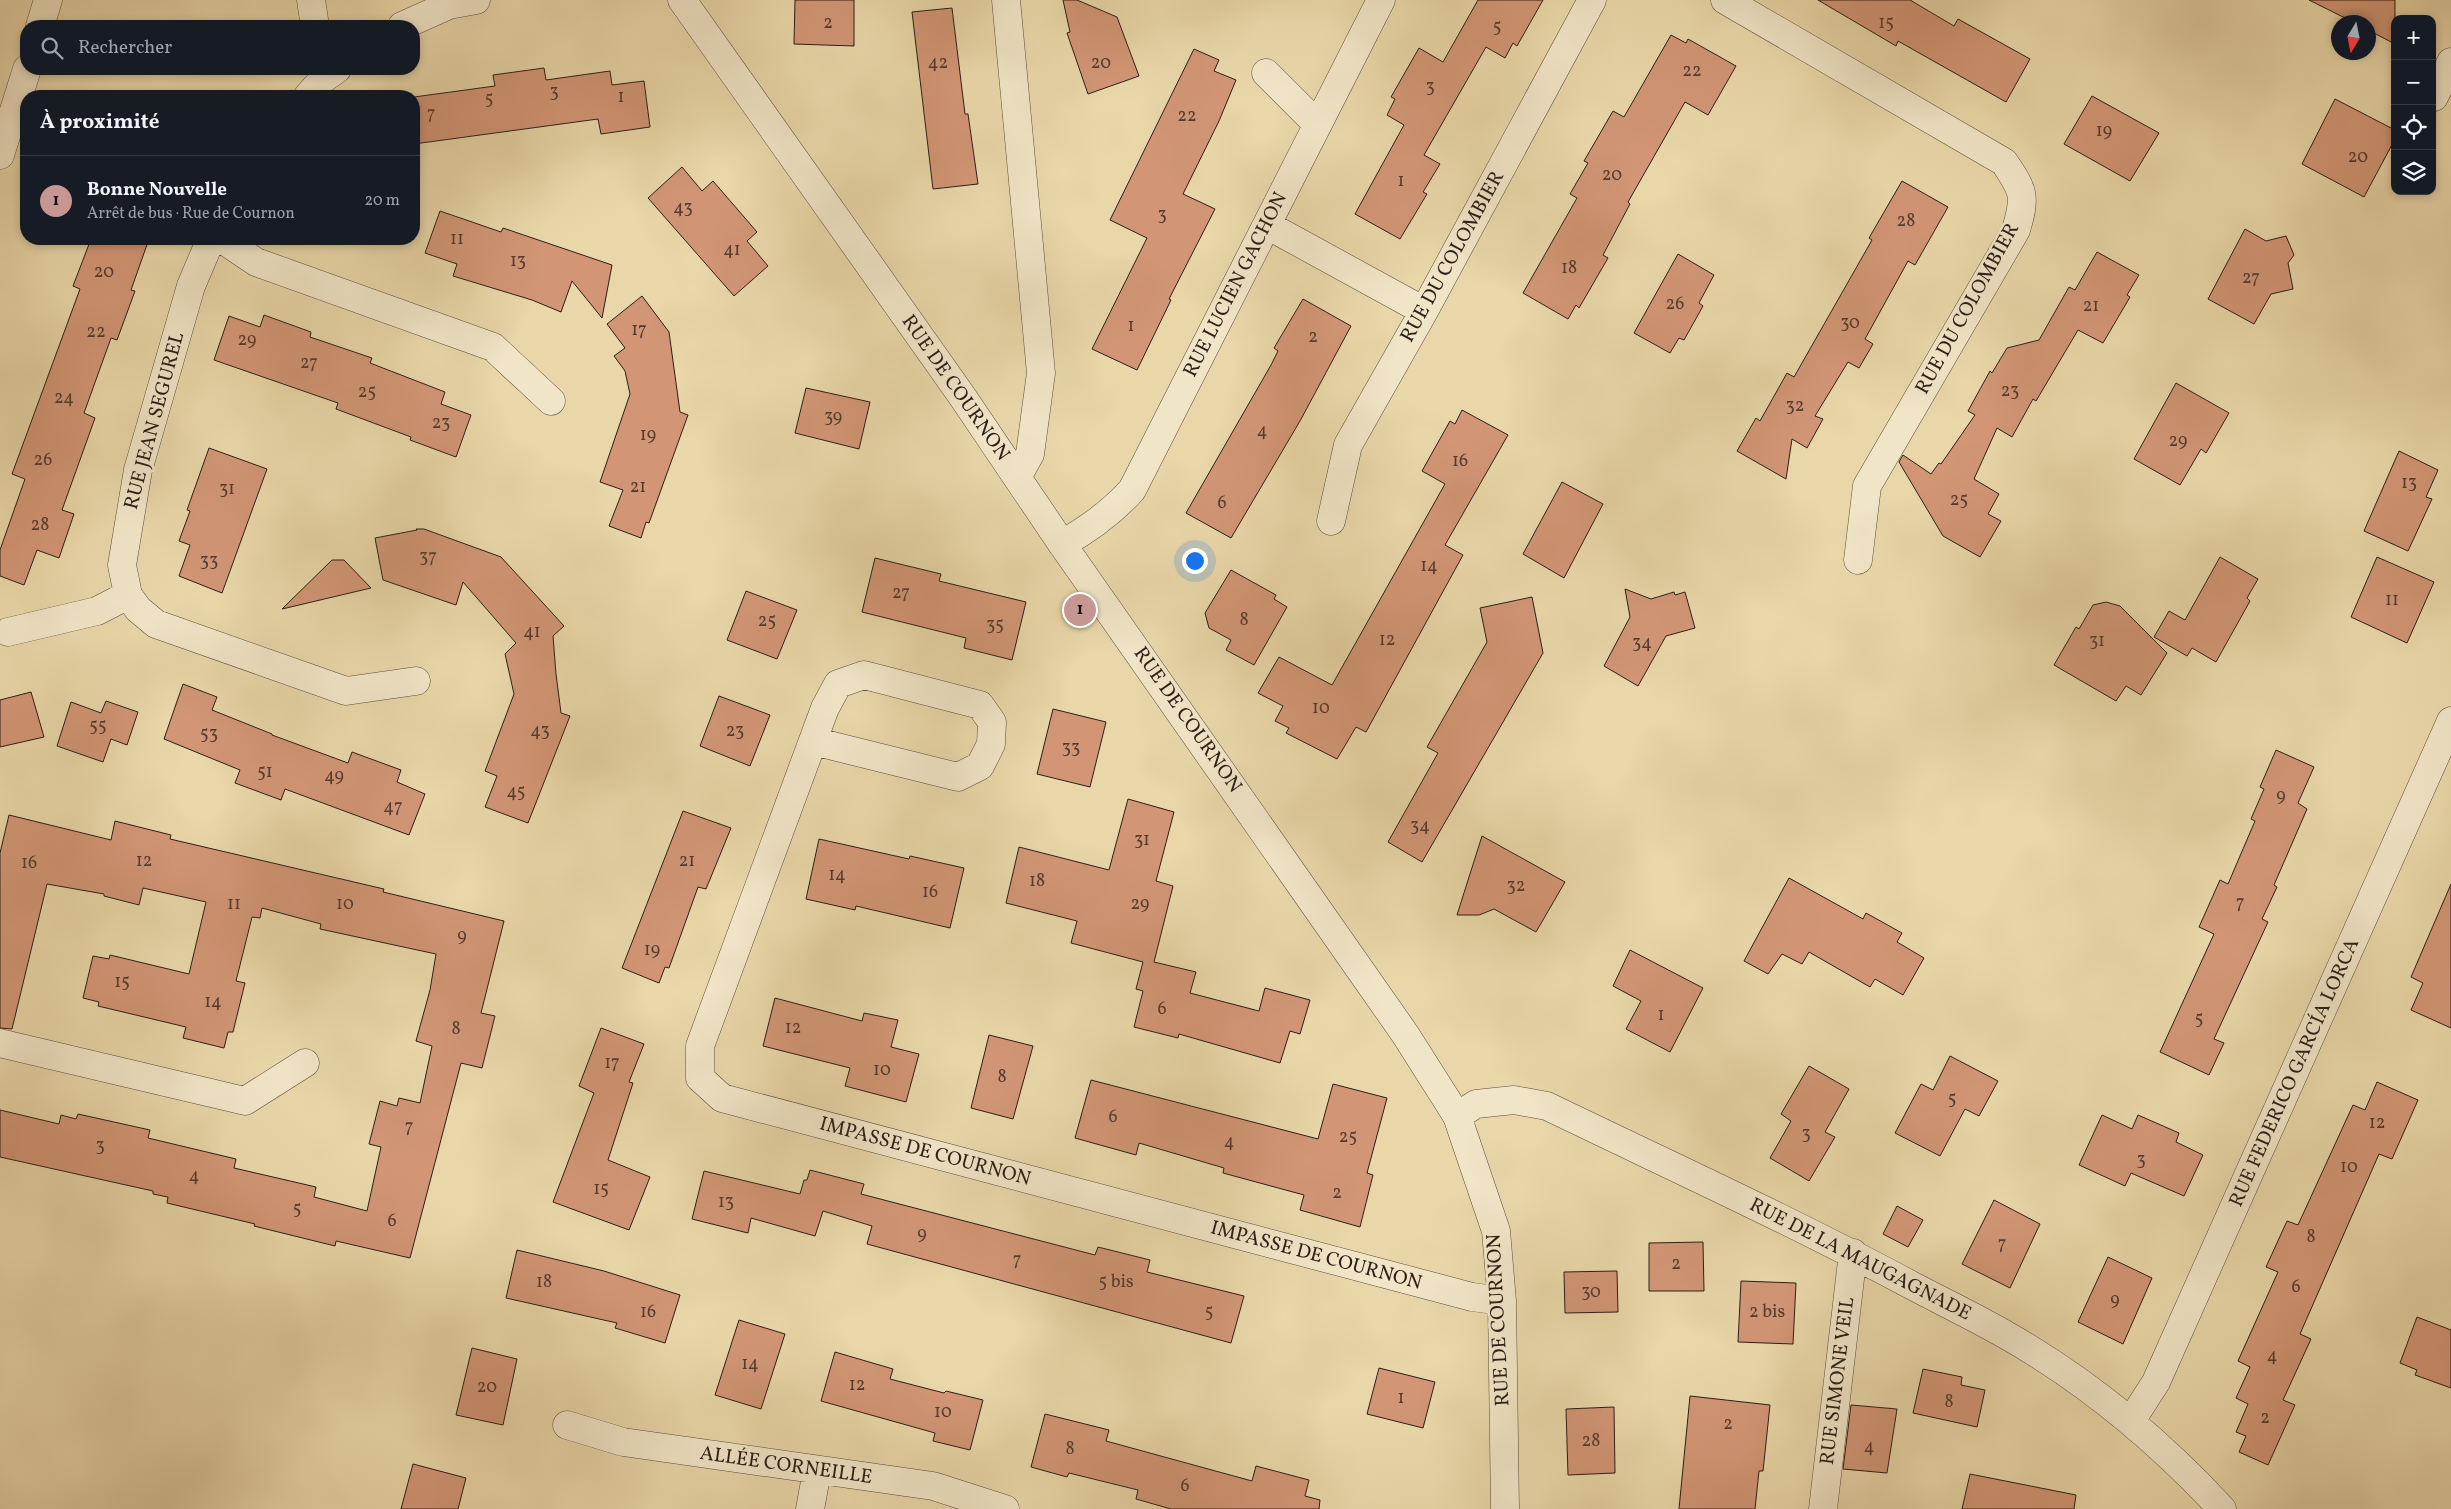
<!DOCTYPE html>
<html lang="fr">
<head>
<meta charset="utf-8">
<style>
	:root { --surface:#171b24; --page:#242831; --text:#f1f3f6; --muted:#9ea1a6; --line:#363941; --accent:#c59692 }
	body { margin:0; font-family:Vollkorn,serif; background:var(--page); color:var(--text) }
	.controls { position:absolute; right:15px; top:15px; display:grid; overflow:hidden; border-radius:10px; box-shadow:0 2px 8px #0003 }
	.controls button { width:45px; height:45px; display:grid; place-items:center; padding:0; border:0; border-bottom:1px solid var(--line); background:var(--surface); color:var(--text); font:25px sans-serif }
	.compass { position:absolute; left:2331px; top:15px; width:45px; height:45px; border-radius:50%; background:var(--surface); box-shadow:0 2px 8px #0003; rotate:190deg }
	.you { position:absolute; left:1194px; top:560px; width:18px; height:18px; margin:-12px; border:4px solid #fff; border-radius:50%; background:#1a73e8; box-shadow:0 0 0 8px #1a73e833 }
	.badge { display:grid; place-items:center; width:32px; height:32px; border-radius:50%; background:var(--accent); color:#111; font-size:16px; font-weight:700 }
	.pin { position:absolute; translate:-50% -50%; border:2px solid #fff; box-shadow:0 1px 5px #0006 }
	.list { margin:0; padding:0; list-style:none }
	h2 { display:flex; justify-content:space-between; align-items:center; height:65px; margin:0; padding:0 20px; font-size:21px }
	h2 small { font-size:16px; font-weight:400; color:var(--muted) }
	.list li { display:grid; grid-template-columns:32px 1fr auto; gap:15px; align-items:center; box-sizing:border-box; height:90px; padding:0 20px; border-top:1px solid var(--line) }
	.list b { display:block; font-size:19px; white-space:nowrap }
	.list p { margin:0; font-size:16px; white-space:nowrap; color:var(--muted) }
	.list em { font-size:16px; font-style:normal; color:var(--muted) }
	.icon { flex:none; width:28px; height:28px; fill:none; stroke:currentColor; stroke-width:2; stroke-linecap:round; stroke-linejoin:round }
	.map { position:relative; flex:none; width:2451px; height:1509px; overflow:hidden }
	.search { position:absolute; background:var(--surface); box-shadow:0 2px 8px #0003; left:20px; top:20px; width:400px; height:55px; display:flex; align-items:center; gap:12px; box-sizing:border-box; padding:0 18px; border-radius:20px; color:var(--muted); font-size:19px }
	.panel { position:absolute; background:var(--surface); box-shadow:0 2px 8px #0003; left:20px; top:90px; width:400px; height:155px; border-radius:20px }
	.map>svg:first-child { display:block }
	.building { fill:#d29676; stroke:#2b1d17 }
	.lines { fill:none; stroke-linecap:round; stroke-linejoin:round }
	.minor-casing { stroke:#5a4c3c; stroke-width:29 }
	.tertiary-casing { stroke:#5a4c3c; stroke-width:29 }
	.minor { stroke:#f1e5c7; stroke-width:28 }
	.tertiary { stroke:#f1e5c7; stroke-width:28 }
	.labels { text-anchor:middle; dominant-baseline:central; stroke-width:5; stroke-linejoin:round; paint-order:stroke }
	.number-label { font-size:18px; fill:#553b2f }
	.street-label { font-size:20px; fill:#2b1d17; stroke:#f1e5c7 }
</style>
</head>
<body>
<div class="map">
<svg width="2451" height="1509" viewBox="0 0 2451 1509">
	<rect width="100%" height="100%" fill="#e9d7a9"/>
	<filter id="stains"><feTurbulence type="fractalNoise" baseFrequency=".004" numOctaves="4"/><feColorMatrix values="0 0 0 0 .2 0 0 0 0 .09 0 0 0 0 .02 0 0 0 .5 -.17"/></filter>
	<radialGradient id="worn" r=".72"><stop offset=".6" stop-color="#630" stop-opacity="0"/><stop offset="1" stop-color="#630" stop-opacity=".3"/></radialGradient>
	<path class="building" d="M795,0h59v46l-60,-2z
		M1063,0h14l40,17 22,59 -51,18 -21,-61 3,-1z
		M1478,0h65l-26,46 -4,-3 -8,15 -19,-11 -62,108 16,9 -17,28 4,2 -27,45 -45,-25 49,-89 -17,-10 8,-16 -4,-2 28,-49 24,14z
		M1818,0h92l44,26 4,-7 72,40 -24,43 -108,-61 -2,5z
		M2309,0h86v44l-27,-14v-8h-15z
		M952,8l13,106h3l10,70 -45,5 -21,-177z
		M1671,35l15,8 2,-4 48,27 -28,49 -23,-13 -57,100 2,2 -27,51 5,3 -29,50 -3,-3 -8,14 -45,-26 54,-95 -7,-4 18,-31 -4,-2 29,-50 11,6z
		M1194,49l25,11 -5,11 22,9 -17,41 -36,73 32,15 -46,90 2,1 -34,70 -45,-21 55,-111 -37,-18z
		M544,68l2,12 64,-9 2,14 32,-4 6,46 -49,7 -3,-15 -184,25v-47l81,-11 -2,-11z
		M2092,96l67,37 -29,48 -66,-37z
		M2335,99l60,31v9l-31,58 -62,-33z
		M682,167l20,24 11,-10 44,51 -10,9 21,25 -34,30 -86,-98z
		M1902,181l46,26 -33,58 -7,-4 -43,78 8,5 -14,24 -11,-6 -33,54 8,3 -16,29 -15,-9 -6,40 -49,-28 19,-33 4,3 27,-48 7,4 78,-137 -3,-2z
		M440,211l61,21 2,-4 109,37 -10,53 -30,-37 -11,31 -29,-12 -79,-24 4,-12 -32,-11z
		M2245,229l21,12 20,-5 8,19 -6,8 5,26 -22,5 -17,30 -46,-25z
		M91,239h58l-18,51 4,1 -18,49 -6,-2 -27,75 11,5 -33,92 12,4 -15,44 -22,-8 -13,35 -24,-9v-26l25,-71 -13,-5 68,-185 -7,-3z
		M2097,252l42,23 -12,20 3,2 -27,46 -25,-13 -42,71 -3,-2 -21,38 -15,-9 -23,51 25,15 -11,20 13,7 -21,36 -37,-21 -44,-74 4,-7 28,19 8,-11 2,1 34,-49 -7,-4 22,-40 2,2 15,-25 32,-8 30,-53 6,3z
		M1678,254l36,21 -15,28 4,3 -19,34 -5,-2 -9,15 -36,-20z
		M642,296l27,36 11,80 8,3 -39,108 -3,-1 -5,16 -32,-12 14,-36 -23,-8 30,-88 -5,-23 -11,-15 11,-8 -18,-24z
		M1303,299l48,27 -51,95 -69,117 -45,-25 85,-148 7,-14 -4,-3z
		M264,315l47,17 -1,5 62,21 -2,5 75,29 -4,12 30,11 -15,42 -46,-17 1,-3 -75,-28 2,-6 -124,-43 15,-44 31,11z
		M2176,383l53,30 -23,40 -5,-4 -21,36 -46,-26z
		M806,388l64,14 -11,47 -64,-16z
		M1462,410l46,25 -63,110 18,10 -97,177 -10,-5 -19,32 -51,-26 3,-5 -14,-7 8,-15 -25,-13 21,-36 53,28 113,-201 -23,-13 28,-50 5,3z
		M209,448l58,21 -45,124 -43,-17 11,-31 -11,-4 11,-30 -3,-1z
		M2399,451l39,19 -12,27 6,2 -24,52 -44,-20z
		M1562,482l41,22 -39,74 -41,-24z
		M416,529h8l77,28 63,69 -11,10 3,38 5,39 9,3 -42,107 -43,-16 12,-31 -12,-5 29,-77 -9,-40 11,-11 -53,-61 -7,23 -73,-25 -8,-42 42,-8z
		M2220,557l38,22 -11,19 3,3 -34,61 -24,-14 -5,8 -33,-19 15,-26 16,9z
		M2377,557l57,25 -27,61 -56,-26z
		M875,558l66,16 -2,7 87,21 -14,58 -48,-12 2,-10 -104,-26z
		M332,560h12l27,28 -89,21z
		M1231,570l45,25 -2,4 13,8 -33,58 -28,-15 5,-10 -22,-12 -4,-15z
		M1625,589l26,10 23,-7 1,3 10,-3 10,36 -29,8 -28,50 -34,-20 26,-49z
		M746,591l51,19 -20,49 -50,-19z
		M1532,597l11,56 -121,209 -34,-20 50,-89 -11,-6 60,-105 -7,-34z
		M2106,602l14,4 47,47 -26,42 -15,-9 -10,15 -62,-36 22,-38 3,2 14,-24z
		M183,684l34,13 -5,13 60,24v1l76,28 4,-11 49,18 -4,12 28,12 -16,41 -124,-46 -4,11 -46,-17 5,-13 -76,-31z
		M31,692l13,45 -44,10v-47z
		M719,696l51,19 -20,51 -50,-20z
		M106,701l32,11 -11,33 -16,-6 -8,23 -46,-16 14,-44 30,11z
		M1053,709l53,13 -16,65 -53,-13z
		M2276,750l38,17 -16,36 9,6 -33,76 3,2 -15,32 6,3 -54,117 10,4 -15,32 -49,-23 54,-118 -15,-7 21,-47 8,4 27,-63 -4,-2 13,-30 -4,-2z
		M1128,799l46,13 -18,69 17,5 -19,76 42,10 -6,21 69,18 6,-23 45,12 -10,34 -10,-3 -10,32 -101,-29 -1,4 -44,-11 9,-36 -7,-2 7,-27 -72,-19 6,-22 -71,-18 13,-56 90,23z
		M683,811l48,17 -25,61 -8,-2 -29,81 -4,-1 -6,16 -37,-15z
		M9,815l102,25 4,-19 56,14 -1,4 214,50 -1,3 121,29 -23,92 14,3 -13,52 -21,-5 -51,195 -74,-17 -1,5 -81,-20 1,-2 -88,-21 1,-6 -15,-3v-3l-153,-34v-47l59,14 2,-9 15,4 2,-5 72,16 -2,8 88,21 -2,9 82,19 -2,10 53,14 14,-64 -12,-3 11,-43 17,5 2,-8 21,5 12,-57 -16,-5 14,-51 6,-36 -116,-25 1,-5 -59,-16 -2,10 -8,-1 -16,64 9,2 -12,49h-5l-4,16 -41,-10 3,-11 -88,-21 1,-4 -16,-4 10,-42 16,3 1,-4 79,19 17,-72 -63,-14 -4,17 -35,-9v-2l-57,-10 -35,145 -12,-1v-175z
		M1482,836l83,46 -29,50 -42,-23 -15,6h-22z
		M819,839l90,20 1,-3 54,12 -14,60 -94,-22 -1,4 -49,-11z
		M1789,878l74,41 3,-6 36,20 -5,9 27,16 -21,37 -28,-16 -5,8 -61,-35 -7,12 -20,-10 -14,20 -24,-13z
		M2451,884v144l-40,-18 12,-27 -12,-6z
		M1630,950l73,38 -33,64 -44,-23 15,-28 -28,-15z
		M775,998l87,23 2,-8 34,7 -7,27 28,7 -13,48 -61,-16 5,-18 -87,-22z
		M601,1028l43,16 -15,38 4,1 -25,77 42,17 -21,53 -76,-28 41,-109 -15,-7z
		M989,1035l44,11 -20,73 -42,-11z
		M1950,1056l48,25 -19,35 -14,-7 -25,47 -45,-23 26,-49 12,6z
		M1809,1066l40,23 -24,43 10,5 -26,44 -39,-23 21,-37 -10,-7z
		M1091,1080l227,59 15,-55 54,14 -20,75 6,2 -13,52 -60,-17 4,-15 -81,-22 1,-5 -85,-25 -3,12 -61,-17z
		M2377,1082l41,18 -26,59 -13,-5 -79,180 11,5 -28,61 12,5 -27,60 -29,-13 7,-16 -10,-4 12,-28 -12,-6 14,-31 -12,-6 40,-89 -12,-5 21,-46 11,4 55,-120 12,5z
		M2102,1115l30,14 6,-14 41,18 -3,9 27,13 -19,41 -53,-23 -6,13 -46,-21z
		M810,1170l54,14 -3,10 234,61 3,-8 52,13 -3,12 97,24 -13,47 -364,-99 5,-18 -49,-15 -8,25 -64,-18 -3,15 -56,-14 12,-48 96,23 4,-14h3z
		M1994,1200l46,24 -30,64 -48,-24z
		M1897,1206l26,14 -15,27 -25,-13z
		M1703,1242l1,49h-55v-48z
		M517,1250l87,21 76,24 -15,48 -50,-15 2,-5 -111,-25z
		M2108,1257l44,21 -29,66 -45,-22z
		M1617,1271l1,41 -53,1 -1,-41z
		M1741,1281l55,2 -3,61 -55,-2z
		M2417,1317l34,13v58l-36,-13 2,-5 -17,-7z
		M739,1320l46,14 -24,75 -46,-14z
		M472,1348l45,11 -14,66 -47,-10z
		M835,1352l58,17 -3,10 54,14 2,-2 37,9 -13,50 -37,-9 2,-8 -114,-32z
		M1379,1368l56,14 -12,46 -56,-14z
		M1923,1369l39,8 -1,8 24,5 -8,37 -64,-14z
		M1690,1396l80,9 -7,66h-4l-4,38h-76z
		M1851,1405l46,4 -10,64 -44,-4z
		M1614,1407l1,66 -47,2 -2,-66z
		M1045,1414l64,16 -3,11 146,40 4,-15 53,14 -4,16 15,4 -1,9h-148l-35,-10 2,-9 -69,-17 -2,4 -36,-10z
		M413,1464l53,14 -8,31h-57z
		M1970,1474l106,21 -2,14h-112z"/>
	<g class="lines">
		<defs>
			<path id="minor" d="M311,0l4,26
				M1006,0l35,373 -11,81 -13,23
				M1725,0l279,162c20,29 22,34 12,68l-149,256 -9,74
				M40,26l8,-26
				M402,26l47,-21 27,-5
				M1266,73l51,51
				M308,96l15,-17 14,-10
				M2434,97l17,-35
				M0,155l27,-86
				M1267,225l157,86
				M211,239l-20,47 -53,184 -16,95 6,30 10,14 18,15 190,67 70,-10
				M222,239l34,23 237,85 58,54
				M1331,521l17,-76 76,-134 168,-311
				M1062,544c27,-15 49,-31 70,-54l249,-490
				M8,632l89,-21 31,-16
				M813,741l145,36 22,-11 11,-22 1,-22 -12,-17 -116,-30 -26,9 -13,24 -125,338v32l22,20 750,199 30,4
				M0,1043l245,58 60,-38
				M2131,1421l25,-39 295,-661
				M567,1425l56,17 310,44 72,23
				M810,1509l7,-38
				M1505,1509l-3,-208 -6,-70 -39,-115 19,-12 38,-4 33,6c122,59 245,115 364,179 32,17 64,32 95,50 81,46 153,106 216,174
				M1823,1509l30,-256"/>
			<path id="tertiary" d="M682,0l280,396 100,148 343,490 52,82"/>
		</defs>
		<use href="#minor" class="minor-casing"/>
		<use href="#tertiary" class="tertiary-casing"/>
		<use href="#minor" class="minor"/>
		<use href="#tertiary" class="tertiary"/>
	</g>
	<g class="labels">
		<g class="number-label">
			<text x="828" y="23">2</text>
			<text x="1886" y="23">15</text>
			<text x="1497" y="27">5</text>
			<text x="938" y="63">42</text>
			<text x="1101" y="63">20</text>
			<text x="1692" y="71">22</text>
			<text x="1430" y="87">3</text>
			<text x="554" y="92">3</text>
			<text x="621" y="97">1</text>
			<text x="489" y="99">5</text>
			<text x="431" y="114">7</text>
			<text x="1187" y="116">22</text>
			<text x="2104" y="131">19</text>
			<text x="2358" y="157">20</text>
			<text x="1612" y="175">20</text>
			<text x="1401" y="181">1</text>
			<text x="683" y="208">43</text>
			<text x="1162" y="215">3</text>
			<text x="1906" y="221">28</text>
			<text x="457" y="239">11</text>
			<text x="732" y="250">41</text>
			<text x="518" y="261">13</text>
			<text x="1569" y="268">18</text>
			<text x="104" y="272">20</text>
			<text x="2251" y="278">27</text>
			<text x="1675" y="304">26</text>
			<text x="2091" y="306">21</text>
			<text x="1850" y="323">30</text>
			<text x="1131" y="326">1</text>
			<text x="639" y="330">17</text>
			<text x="96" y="332">22</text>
			<text x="1313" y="337">2</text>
			<text x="247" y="340">29</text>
			<text x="309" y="363">27</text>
			<text x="2010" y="391">23</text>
			<text x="367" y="392">25</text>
			<text x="64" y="398">24</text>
			<text x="1795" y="406">32</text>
			<text x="833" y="417">39</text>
			<text x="441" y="423">23</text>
			<text x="1262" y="431">4</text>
			<text x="648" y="435">19</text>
			<text x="2178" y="441">29</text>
			<text x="43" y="460">26</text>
			<text x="1460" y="461">16</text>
			<text x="2409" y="483">13</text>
			<text x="638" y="487">21</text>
			<text x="227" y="489">31</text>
			<text x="1959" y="500">25</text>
			<text x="1222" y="503">6</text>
			<text x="40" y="525">28</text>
			<text x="428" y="557">37</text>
			<text x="209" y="561">33</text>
			<text x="1429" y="566">14</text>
			<text x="901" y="593">27</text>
			<text x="2392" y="600">11</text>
			<text x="1244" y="620">8</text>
			<text x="767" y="621">25</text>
			<text x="995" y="625">35</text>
			<text x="532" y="632">41</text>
			<text x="1387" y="640">12</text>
			<text x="2097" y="641">31</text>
			<text x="1642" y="643">34</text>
			<text x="1321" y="708">10</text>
			<text x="98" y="726">55</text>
			<text x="540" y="731">43</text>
			<text x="735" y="731">23</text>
			<text x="209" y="734">53</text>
			<text x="1071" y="748">33</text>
			<text x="265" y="772">51</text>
			<text x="334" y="776">49</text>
			<text x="516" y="792">45</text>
			<text x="2281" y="796">9</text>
			<text x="393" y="807">47</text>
			<text x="1420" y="826">34</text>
			<text x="1142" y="840">31</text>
			<text x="144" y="861">12</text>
			<text x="687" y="861">21</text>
			<text x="29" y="863">16</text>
			<text x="837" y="875">14</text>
			<text x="1037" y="881">18</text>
			<text x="1516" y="886">32</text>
			<text x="930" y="892">16</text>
			<text x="2240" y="903">7</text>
			<text x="234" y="904">11</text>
			<text x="345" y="904">10</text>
			<text x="1140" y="904">29</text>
			<text x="462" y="936">9</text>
			<text x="652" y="950">19</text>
			<text x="122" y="982">15</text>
			<text x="213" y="1002">14</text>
			<text x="1162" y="1009">6</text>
			<text x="1661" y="1015">1</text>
			<text x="2199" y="1019">5</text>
			<text x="793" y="1028">12</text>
			<text x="456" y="1029">8</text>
			<text x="612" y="1063">17</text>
			<text x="882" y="1070">10</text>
			<text x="1002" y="1077">8</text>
			<text x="1952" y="1099">5</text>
			<text x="1113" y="1117">6</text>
			<text x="2377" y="1123">12</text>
			<text x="409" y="1127">7</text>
			<text x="1806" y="1134">3</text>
			<text x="1348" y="1137">25</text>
			<text x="1229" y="1142">4</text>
			<text x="100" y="1146">3</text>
			<text x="2141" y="1160">3</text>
			<text x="2349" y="1167">10</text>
			<text x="194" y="1176">4</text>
			<text x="601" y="1189">15</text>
			<text x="1337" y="1193">2</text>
			<text x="726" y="1202">13</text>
			<text x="297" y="1209">5</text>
			<text x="392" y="1221">6</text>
			<text x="922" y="1234">9</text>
			<text x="2311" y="1237">8</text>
			<text x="2002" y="1244">7</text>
			<text x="1017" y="1260">7</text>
			<text x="1676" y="1264">2</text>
			<text x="544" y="1282">18</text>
			<text x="1116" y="1282">5 bis</text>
			<text x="2296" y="1287">6</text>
			<text x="1591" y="1292">30</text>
			<text x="2115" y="1300">9</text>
			<text x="648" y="1312">16</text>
			<text x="1209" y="1312">5</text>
			<text x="1767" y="1312">2 bis</text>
			<text x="2272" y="1356">4</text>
			<text x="750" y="1364">14</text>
			<text x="857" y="1385">12</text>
			<text x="487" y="1387">20</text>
			<text x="1401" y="1398">1</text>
			<text x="1949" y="1402">8</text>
			<text x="943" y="1412">10</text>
			<text x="2265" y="1418">2</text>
			<text x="1728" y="1424">2</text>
			<text x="1591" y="1441">28</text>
			<text x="1869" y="1447">4</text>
			<text x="1070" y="1449">8</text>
			<text x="1185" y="1486">6</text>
		</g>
		<g class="street-label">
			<text transform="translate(1453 257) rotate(-61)">RUE DU COLOMBIER</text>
			<text transform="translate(1236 285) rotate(-63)">RUE LUCIEN GACHON</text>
			<text transform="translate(1968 309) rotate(-61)">RUE DU COLOMBIER</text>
			<text transform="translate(955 388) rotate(55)">RUE DE COURNON</text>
			<text transform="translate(155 421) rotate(-75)">RUE JEAN SEGUREL</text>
			<text transform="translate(1187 720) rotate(55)">RUE DE COURNON</text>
			<text transform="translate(2295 1073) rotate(-66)">RUE FEDERICO GARCÍA LORCA</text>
			<text transform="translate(925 1152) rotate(15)">IMPASSE DE COURNON</text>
			<text transform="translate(1316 1256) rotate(15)">IMPASSE DE COURNON</text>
			<text transform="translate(1860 1260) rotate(27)">RUE DE LA MAUGAGNADE</text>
			<text transform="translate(1499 1320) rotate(-93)">RUE DE COURNON</text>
			<text transform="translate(1838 1381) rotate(-83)">RUE SIMONE VEIL</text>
			<text transform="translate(786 1466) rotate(8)">ALLÉE CORNEILLE</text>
		</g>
	</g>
	<rect width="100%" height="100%" filter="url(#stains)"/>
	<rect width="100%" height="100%" fill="url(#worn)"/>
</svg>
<div class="controls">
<button>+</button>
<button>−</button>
<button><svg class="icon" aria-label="locate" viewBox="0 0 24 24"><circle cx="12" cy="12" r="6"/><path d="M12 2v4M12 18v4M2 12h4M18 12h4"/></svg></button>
<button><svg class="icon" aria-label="layers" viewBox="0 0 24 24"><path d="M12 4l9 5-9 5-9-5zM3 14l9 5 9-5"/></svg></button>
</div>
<svg class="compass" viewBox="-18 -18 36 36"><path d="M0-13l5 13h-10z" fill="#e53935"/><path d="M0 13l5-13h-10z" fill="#9ea1a6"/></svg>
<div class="you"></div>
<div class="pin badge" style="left:1080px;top:610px">1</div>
<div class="search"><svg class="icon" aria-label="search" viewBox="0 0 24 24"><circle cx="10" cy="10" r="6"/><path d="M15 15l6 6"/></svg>Rechercher</div>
<section class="panel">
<h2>À proximité<small></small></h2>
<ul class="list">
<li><span class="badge">1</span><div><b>Bonne Nouvelle</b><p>Arrêt de bus · Rue de Cournon</p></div><em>20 m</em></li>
</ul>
</section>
</div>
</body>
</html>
